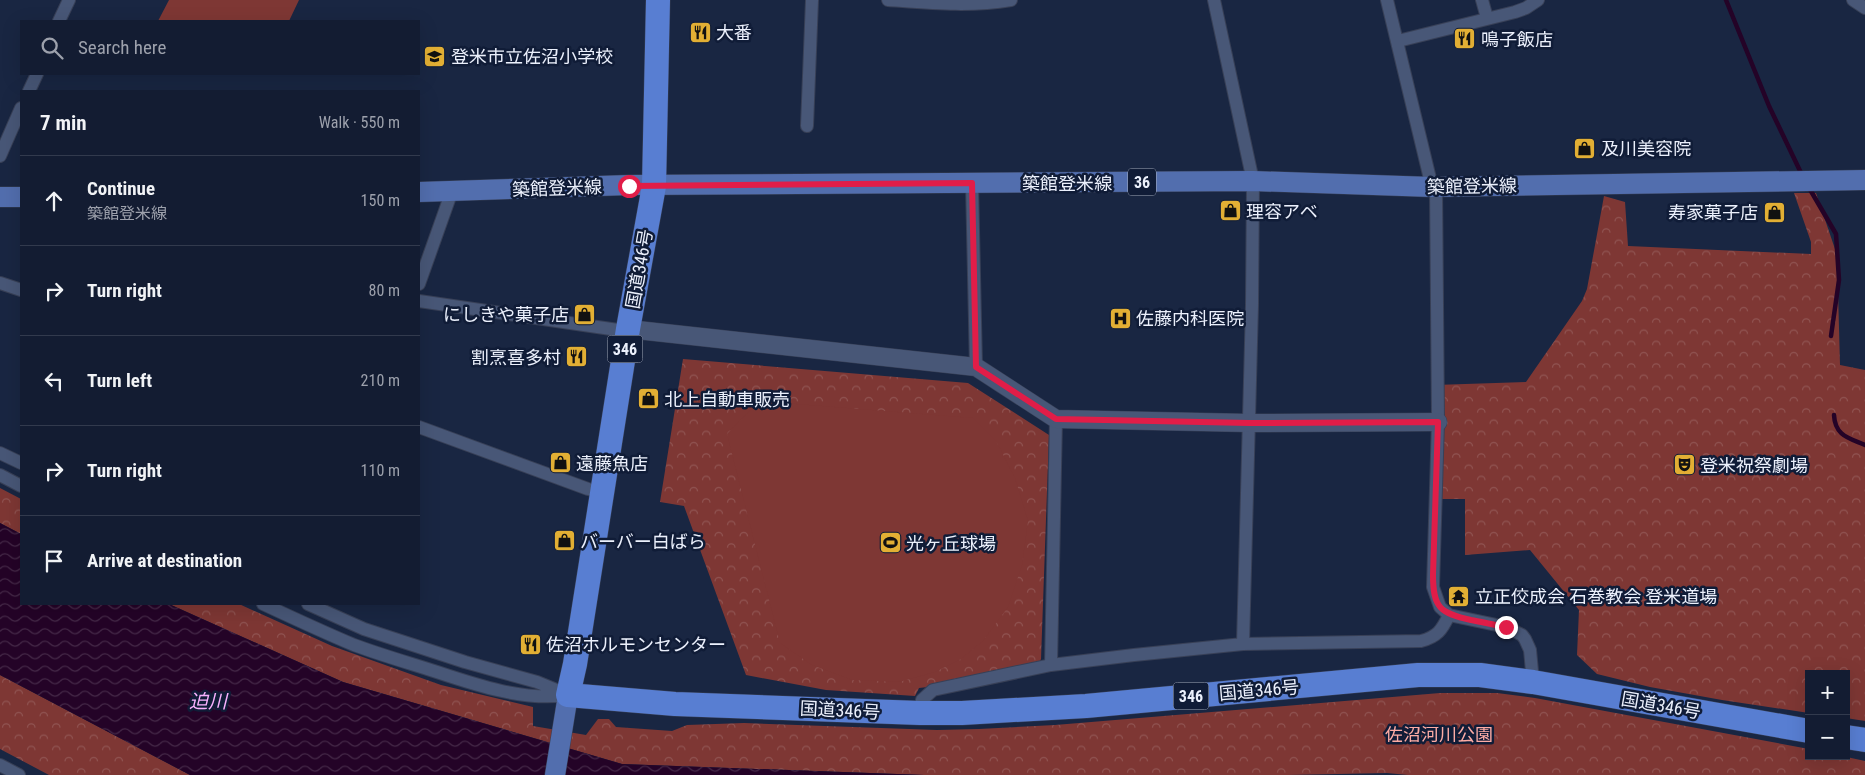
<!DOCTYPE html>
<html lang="en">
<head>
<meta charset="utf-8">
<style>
	:root { --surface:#131c32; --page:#20293e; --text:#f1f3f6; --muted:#9da1ac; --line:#323a4d }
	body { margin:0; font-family:"Roboto Condensed","Noto Sans JP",sans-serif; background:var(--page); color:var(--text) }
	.controls { position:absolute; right:15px; bottom:15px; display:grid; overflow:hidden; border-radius:0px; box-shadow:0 5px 20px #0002 }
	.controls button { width:45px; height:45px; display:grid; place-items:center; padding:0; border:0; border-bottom:1px solid var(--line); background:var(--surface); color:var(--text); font:25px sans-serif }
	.stop { position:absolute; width:15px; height:15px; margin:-11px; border:4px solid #e11d48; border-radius:50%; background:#fff }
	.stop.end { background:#e11d48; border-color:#fff; box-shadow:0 1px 5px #0008 }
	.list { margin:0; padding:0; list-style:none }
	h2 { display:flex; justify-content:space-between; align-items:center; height:65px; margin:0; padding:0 20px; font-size:21px }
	h2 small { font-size:16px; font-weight:400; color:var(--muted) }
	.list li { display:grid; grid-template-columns:32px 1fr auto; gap:15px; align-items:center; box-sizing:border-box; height:90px; padding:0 20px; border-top:1px solid var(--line) }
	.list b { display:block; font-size:19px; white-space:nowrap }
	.list p { margin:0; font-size:16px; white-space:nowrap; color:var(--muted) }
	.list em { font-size:16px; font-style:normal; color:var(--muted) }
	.icon { flex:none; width:28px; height:28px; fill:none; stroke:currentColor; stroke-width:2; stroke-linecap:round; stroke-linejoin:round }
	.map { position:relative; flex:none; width:1865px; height:775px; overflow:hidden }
	.search { position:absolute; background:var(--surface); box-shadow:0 5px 20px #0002; left:20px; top:20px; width:400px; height:55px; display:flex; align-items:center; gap:12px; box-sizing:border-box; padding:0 18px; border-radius:0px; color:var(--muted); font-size:19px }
	.panel { position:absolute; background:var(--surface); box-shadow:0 5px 20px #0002; left:20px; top:90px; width:400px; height:515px; border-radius:0px }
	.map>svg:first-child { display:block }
	.park { fill:url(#park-crowns) }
	.garden { fill:#7e3734 }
	.water { fill:url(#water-waves) }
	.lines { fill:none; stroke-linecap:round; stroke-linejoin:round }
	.stream { stroke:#240327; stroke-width:4.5 }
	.street-casing { stroke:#384057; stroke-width:14 }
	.secondary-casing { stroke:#384057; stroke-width:19 }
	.primary-casing { stroke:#384057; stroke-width:21 }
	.highway-casing { stroke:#384057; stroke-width:25 }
	.street { stroke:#485777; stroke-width:12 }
	.secondary { stroke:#485777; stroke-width:18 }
	.primary { stroke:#526eae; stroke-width:20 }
	.highway { stroke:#587ed2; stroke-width:24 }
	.route { stroke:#e11d48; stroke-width:6 }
	.labels { text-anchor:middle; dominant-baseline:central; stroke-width:5; stroke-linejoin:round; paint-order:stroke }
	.shield { fill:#101c37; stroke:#a9b0c1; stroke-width:1 }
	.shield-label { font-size:16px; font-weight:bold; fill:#ebf0fc }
	.poi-label { font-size:18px; fill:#ebf0fc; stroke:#101c37; text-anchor:start }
	.street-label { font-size:18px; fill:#ebf0fc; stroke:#101c37 }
	.park-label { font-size:18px; fill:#fdaca5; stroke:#101c37 }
	.water-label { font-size:19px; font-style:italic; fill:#f8b1fd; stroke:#101c37 }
</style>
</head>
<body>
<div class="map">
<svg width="1865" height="775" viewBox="0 0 1865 775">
	<defs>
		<pattern id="park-crowns" width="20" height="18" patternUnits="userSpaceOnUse" patternTransform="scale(1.25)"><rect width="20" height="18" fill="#7e3734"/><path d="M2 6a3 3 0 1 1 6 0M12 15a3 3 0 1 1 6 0" fill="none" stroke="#905452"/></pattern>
		<pattern id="water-waves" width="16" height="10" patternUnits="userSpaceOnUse" patternTransform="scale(1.25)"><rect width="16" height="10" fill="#240327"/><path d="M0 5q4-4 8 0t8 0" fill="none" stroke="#442847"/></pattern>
	</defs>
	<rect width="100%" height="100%" fill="#192642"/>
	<path class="park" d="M1794,193h22l21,62 3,110 25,5v351l-19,-3v-44h-37v39l-87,-13 -72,-13 -53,-13 -20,-19 2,-45 -49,-60 -65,5v-56h-28l-2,-114 91,-3 56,-81 5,-12 17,-93 21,6 3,44 183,8v-12z
		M683,359l285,24 81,52 -8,224 -8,16 -114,13 -4,8 -89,-6 -80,-15 -62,-169 -24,-4z
		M0,488l21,11v35l-21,-11z
		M169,604h70l93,42 109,39 92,22v19l53,9 12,-16h11l7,8 56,4 15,-6 57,-2 193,7 42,-1 76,-4 385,-32h57l38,5 274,51v7h33l23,5v14h-457l-21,-2 -99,2h-364l-302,-11 -279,-82z
		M0,675l190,100h-141l-49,-26z"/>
	<path class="garden" d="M169,0h130l-10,21h-131z
		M759,401l214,17 23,23 19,37 13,43 -6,44 -14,42 -25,34 -22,18 -26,13 -36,10 -47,-2 -40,-15 -32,-22 -53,-209z"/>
	<path class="water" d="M0,523l21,11v70h148l174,78 279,82 302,11h-734l-190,-100z"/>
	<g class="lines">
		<path class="stream" d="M1726,0l43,106 33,69
			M1808,186l28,48 3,46 -8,56
			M1834,415c1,21 15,23 31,30"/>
		<defs>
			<path id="street" d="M888,0c42,3 82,7 123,0
				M1214,0l39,181 -1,124 -9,339
				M1387,0l45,187
				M1482,0l5,18
				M1853,0l12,8
				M59,21l10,-21
				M1398,41l117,-29 11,-4 12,-8
				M29,91l8,-17
				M807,126l5,-126
				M0,156l21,-48
				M972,183l4,184
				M1436,186l2,236 -5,165 7,20 9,8 57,12 16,8 3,4 5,11 3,32
				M0,283l21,7
				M419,284l33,-93
				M419,301l199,29 10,-1
				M419,427l169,62 14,3
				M0,453l21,10
				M0,475l21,11
				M263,604c30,14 60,28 91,41 27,10 55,18 83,27 42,14 87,29 131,23
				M308,604l56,25 101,33 72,20 29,12
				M1051,665l5,-246
				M920,713l2,-13 11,-10 118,-25 83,-10 109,-11 178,-3c16,-4 21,-11 28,-26
				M0,765l19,10"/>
			<path id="secondary" d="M628,329l348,38 80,52 193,4 189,-1"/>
			<path id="primary" d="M419,192l210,-7 624,-4 179,6 433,-7
				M0,197h21
				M555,775l13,-80"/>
			<path id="highway" d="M658,0l-4,186 -26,143 -53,335 -7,31 107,9 245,9h42l124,-7 332,-31h62l53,7 276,49
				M1846,737l19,3"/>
		</defs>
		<use href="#street" class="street-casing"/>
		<use href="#secondary" class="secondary-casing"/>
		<use href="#primary" class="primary-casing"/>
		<use href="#highway" class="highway-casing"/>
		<use href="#street" class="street"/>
		<use href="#secondary" class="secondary"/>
		<use href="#primary" class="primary"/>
		<use href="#highway" class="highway"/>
	</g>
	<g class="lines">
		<path class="route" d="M629,186l343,-3 4,184 80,52 193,4 189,-1 -5,153c0,33 7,38 38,45 11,2 23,5 35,7"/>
	</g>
	<defs>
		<symbol id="restaurant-square" viewBox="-11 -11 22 22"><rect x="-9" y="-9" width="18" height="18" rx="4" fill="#e2af34" stroke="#101c37"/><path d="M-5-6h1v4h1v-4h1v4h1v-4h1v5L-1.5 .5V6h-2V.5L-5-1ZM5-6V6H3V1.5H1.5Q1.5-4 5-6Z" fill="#111"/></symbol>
		<symbol id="school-square" viewBox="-11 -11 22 22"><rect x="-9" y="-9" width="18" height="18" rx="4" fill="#e2af34" stroke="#101c37"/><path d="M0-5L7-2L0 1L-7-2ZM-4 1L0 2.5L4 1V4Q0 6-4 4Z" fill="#111"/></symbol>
		<symbol id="shop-square" viewBox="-11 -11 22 22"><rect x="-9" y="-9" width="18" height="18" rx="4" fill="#e2af34" stroke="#101c37"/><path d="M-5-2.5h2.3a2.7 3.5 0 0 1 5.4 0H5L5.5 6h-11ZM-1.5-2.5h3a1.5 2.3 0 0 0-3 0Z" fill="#111"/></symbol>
		<symbol id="hospital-square" viewBox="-11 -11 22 22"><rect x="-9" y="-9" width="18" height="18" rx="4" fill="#e2af34" stroke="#101c37"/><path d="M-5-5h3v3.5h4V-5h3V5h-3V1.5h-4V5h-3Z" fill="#111"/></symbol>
		<symbol id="theatre-square" viewBox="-11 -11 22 22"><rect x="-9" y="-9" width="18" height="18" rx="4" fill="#e2af34" stroke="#101c37"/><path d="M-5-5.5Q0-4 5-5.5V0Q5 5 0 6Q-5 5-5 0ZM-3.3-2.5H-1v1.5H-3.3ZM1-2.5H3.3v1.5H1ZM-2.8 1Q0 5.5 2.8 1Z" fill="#111"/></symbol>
		<symbol id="stadium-square" viewBox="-11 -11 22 22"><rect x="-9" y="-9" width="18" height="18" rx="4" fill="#e2af34" stroke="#101c37"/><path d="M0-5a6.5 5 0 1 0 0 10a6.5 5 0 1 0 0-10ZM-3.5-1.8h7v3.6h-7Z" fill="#111"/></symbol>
		<symbol id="temple-square" viewBox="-11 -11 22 22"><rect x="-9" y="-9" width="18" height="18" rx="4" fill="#e2af34" stroke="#101c37"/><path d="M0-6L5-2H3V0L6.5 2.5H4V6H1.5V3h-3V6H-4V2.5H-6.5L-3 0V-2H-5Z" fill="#111"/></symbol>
	</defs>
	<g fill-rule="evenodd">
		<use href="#restaurant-square" x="688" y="20" width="25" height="25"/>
		<use href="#restaurant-square" x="1452" y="26" width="25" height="25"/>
		<use href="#school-square" x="422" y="44" width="25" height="25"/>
		<use href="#shop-square" x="1572" y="136" width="25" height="25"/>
		<use href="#shop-square" x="1218" y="198" width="25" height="25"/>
		<use href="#shop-square" x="1762" y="200" width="25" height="25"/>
		<use href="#shop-square" x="572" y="302" width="25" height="25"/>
		<use href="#hospital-square" x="1108" y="306" width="25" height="25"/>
		<use href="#restaurant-square" x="564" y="344" width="25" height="25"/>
		<use href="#shop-square" x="636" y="386" width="25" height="25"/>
		<use href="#shop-square" x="548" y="450" width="25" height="25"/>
		<use href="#theatre-square" x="1672" y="452" width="25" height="25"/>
		<use href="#shop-square" x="552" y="528" width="25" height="25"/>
		<use href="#stadium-square" x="878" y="530" width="25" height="25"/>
		<use href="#temple-square" x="1446" y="584" width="25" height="25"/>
		<use href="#restaurant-square" x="518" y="632" width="25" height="25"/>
	</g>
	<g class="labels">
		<g class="shield">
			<rect x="1128" y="168.5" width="28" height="27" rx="4"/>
			<rect x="607.5" y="335.5" width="35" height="27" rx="4"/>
			<rect x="1173.5" y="682.5" width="35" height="27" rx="4"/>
		</g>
		<g class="shield-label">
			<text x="1142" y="182">36</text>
			<text x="625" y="349">346</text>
			<text x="1191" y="696">346</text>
		</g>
		<g class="poi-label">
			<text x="716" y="32">大番</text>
			<text x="1481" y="39">鳴子飯店</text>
			<text x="451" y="56">登米市立佐沼小学校</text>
			<text x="1601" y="148">及川美容院</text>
			<text x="1246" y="211">理容アベ</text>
			<text x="1758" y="212" text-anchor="end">寿家菓子店</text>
			<text x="569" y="314" text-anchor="end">にしきや菓子店</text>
			<text x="1136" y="318">佐藤内科医院</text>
			<text x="561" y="357" text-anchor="end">割烹喜多村</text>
			<text x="664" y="399">北上自動車販売</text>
			<text x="576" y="463">遠藤魚店</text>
			<text x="1700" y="465">登米祝祭劇場</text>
			<text x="580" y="541">バーバー白ばら</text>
			<text x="906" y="543">光ヶ丘球場</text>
			<text x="1475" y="596">立正佼成会 石巻教会 登米道場</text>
			<text x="546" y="644">佐沼ホルモンセンター</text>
		</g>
		<g class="street-label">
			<text x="1067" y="183">築館登米線</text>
			<text transform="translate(1472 186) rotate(-1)">築館登米線</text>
			<text transform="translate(557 188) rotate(-2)">築館登米線</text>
			<text transform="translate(639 269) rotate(-80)">国道346号</text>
			<text transform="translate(1259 690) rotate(-5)">国道346号</text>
			<text transform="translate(1661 705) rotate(10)">国道346号</text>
			<text transform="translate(840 710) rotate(3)">国道346号</text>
		</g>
		<g class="park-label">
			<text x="1439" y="734">佐沼河川公園</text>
		</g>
		<g class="water-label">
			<text x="208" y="701">迫川</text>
		</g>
	</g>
</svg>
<div class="controls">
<button>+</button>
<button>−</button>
</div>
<div class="stop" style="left:629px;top:186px"></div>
<div class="stop end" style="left:1506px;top:627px"></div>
<div class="search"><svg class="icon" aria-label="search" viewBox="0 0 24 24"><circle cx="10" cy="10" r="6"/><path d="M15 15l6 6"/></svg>Search here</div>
<section class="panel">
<h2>7 min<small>Walk · 550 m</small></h2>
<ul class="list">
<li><svg class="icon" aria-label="ahead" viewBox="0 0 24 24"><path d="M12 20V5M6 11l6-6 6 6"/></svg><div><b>Continue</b><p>築館登米線</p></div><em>150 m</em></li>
<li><svg class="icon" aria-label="right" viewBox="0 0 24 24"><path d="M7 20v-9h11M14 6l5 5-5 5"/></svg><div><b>Turn right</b></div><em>80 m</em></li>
<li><svg class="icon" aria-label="left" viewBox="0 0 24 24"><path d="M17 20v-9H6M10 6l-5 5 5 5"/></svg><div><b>Turn left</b></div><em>210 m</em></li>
<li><svg class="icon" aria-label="right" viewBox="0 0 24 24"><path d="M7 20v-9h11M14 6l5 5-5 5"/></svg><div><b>Turn right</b></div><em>110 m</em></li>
<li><svg class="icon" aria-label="arrive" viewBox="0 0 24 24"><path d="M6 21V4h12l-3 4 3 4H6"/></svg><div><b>Arrive at destination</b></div></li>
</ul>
</section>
</div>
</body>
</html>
